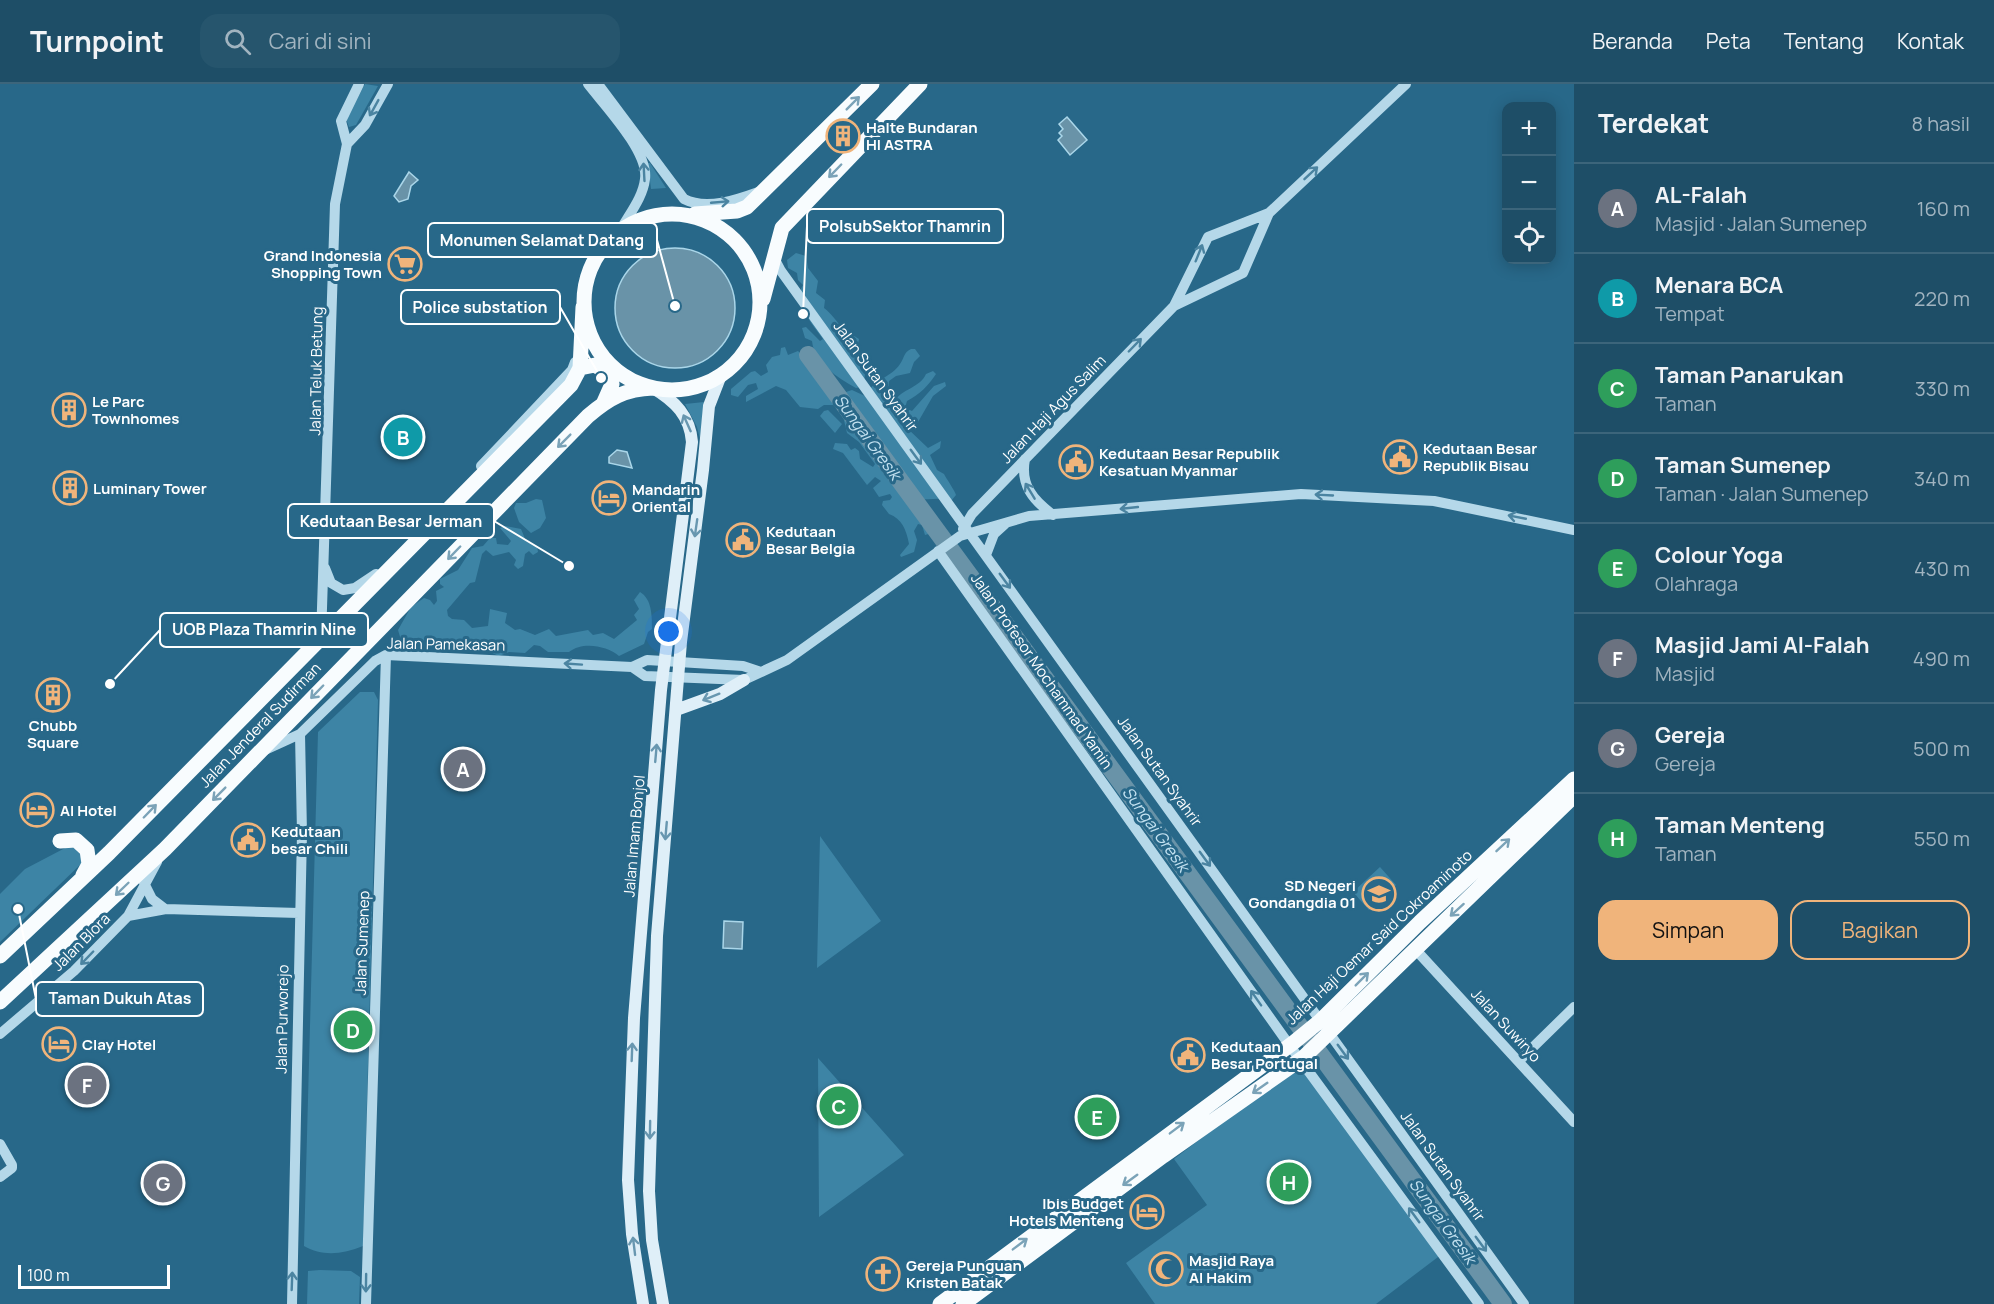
<!DOCTYPE html>
<html lang="id">
<head>
<meta charset="utf-8">
<style>
	:root { --surface:#1e4e67; --page:#26556d; --text:#f1f3f6; --muted:#a1b4c0; --line:#3c657b; --accent:#f0b47b }
	body { margin:0; font-family:Manrope,sans-serif; background:var(--page); color:var(--text) }
	.controls { position:absolute; right:18px; top:18px; display:grid; overflow:hidden; border-radius:12px; box-shadow:0 3px 15px #0003 }
	.controls button { width:54px; height:54px; display:grid; place-items:center; padding:0; border:0; border-bottom:2px solid var(--line); background:var(--surface); color:var(--text); font:30px sans-serif }
	.scale { position:absolute; left:18px; bottom:15px; width:152px; box-sizing:border-box; padding-left:6px; border:3px solid #fff; border-top:0; font-size:16px; line-height:21px; white-space:nowrap; color:#fff; -webkit-text-stroke:4px #286889; paint-order:stroke }
	.you { position:absolute; left:669px; top:548px; width:21px; height:21px; margin:-15px; border:4px solid #fff; border-radius:50%; background:#1a73e8; box-shadow:0 0 0 9px #1a73e833 }
	.badge { display:grid; place-items:center; width:39px; height:39px; border-radius:50%; background:var(--accent); color:#fff; font-size:20px; font-weight:700 }
	.pin { position:absolute; translate:-50% -50%; border:3px solid #fff; box-shadow:0 2px 6px #0006 }
	.list { margin:0; padding:0; list-style:none }
	h2 { display:flex; justify-content:space-between; align-items:center; height:78px; margin:0; padding:0 24px; font-size:26px }
	h2 small { font-size:20px; font-weight:400; color:var(--muted) }
	.list li { display:grid; grid-template-columns:39px 1fr auto; gap:18px; align-items:center; box-sizing:border-box; height:90px; padding:0 24px; border-top:2px solid var(--line) }
	.list b { display:block; font-size:22px; white-space:nowrap }
	.list p { margin:0; font-size:20px; white-space:nowrap; color:var(--muted) }
	.list em { font-size:20px; font-style:normal; color:var(--muted) }
	.actions { display:flex; gap:12px; padding:18px 24px }
	.actions a { flex:1; padding:14px 0; border:2px solid var(--accent); border-radius:18px; text-align:center; font-size:21px; color:var(--accent) }
	.actions .main { background:var(--accent); color:#111 }
	.icon { flex:none; width:33px; height:33px; fill:none; stroke:currentColor; stroke-width:2; stroke-linecap:round; stroke-linejoin:round }
	.map { position:relative; flex:none; width:1574px; height:1220px; overflow:hidden }
	header { display:flex; align-items:center; gap:36px; box-sizing:border-box; height:84px; padding:0 30px; background:var(--surface); border-bottom:2px solid var(--line) }
	header strong { font-size:28px }
	nav { display:flex; gap:33px; margin-inline-start:auto; font-size:21px }
	.search { width:420px; height:54px; background:var(--page); display:flex; align-items:center; gap:15px; box-sizing:border-box; padding:0 21px; border-radius:18px; color:var(--muted); font-size:22px }
	main { display:flex }
	aside { flex:1; background:var(--surface) }
	.map>svg:first-child { display:block }
	.green { fill:#3d84a5 }
	.water { fill:#6993a8; stroke:#aad6e9; stroke-width:1.5 }
	.lines { fill:none; stroke-linecap:round; stroke-linejoin:round }
	.river { stroke:#6993a8; stroke-width:18 }
	.tertiary { stroke:#b5d8e9; stroke-width:10 }
	.secondary { stroke:#dfeff8; stroke-width:12 }
	.primary { stroke:#f8fcfe; stroke-width:15 }
	.oneway { stroke:#7ba3b8 }
	.oneway2 { stroke:#4b84a1 }
	.oneway3 { stroke:#6897b0 }
	.labels { text-anchor:middle; dominant-baseline:central; stroke-width:6; stroke-linejoin:round; paint-order:stroke }
	.poi-label { font-size:15px; font-weight:bold; fill:#fff; stroke:#286889; text-anchor:start }
	.street-label { font-size:15px; fill:#fff; stroke:#286889 }
	.water-label { font-size:16px; font-style:italic; fill:#c4e2f1; stroke:#286889 }
	.leader { fill:none; stroke:#fff; stroke-width:2 }
	.callout-dot { fill:#fff; stroke:#286889; stroke-width:2 }
	.callout { fill:#286889; stroke:#fff; stroke-width:2 }
	.callout-label { font-size:16px; text-anchor:middle; font-weight:bold; fill:#fff }
</style>
</head>
<body>
<header>
<strong>Turnpoint</strong>
<div class="search"><svg class="icon" aria-label="search" viewBox="0 0 24 24"><circle cx="10" cy="10" r="6"/><path d="M15 15l6 6"/></svg>Cari di sini</div>
<nav><a>Beranda</a><a>Peta</a><a>Tentang</a><a>Kontak</a></nav>
</header>
<main>
<div class="map">
<svg width="1574" height="1220" viewBox="0 0 1574 1220">
	<rect width="100%" height="100%" fill="#286889"/>
	<path class="green" d="M365,0l13,2 -22,39 -7,2 -3,-8z
		M648,79h2l16,25 -15,1z
		M796,169l10,3 2,12 10,13 -2,12 9,7 -1,8c7,5 13,14 19,21 5,6 11,6 16,10l-3,16 9,18 -1,13 -8,2c-18,-10 -42,-25 -44,-47l-7,-3 -3,-10 4,-1 14,14 3,-2c-9,-13 -31,-37 -20,-54l-5,-5 -1,-7 -9,-5 -1,-8z
		M785,263l3,8 10,-4 9,9 11,4 3,8 -2,12 3,3 7,-2 11,13 -5,7h-11l-6,4 -18,-2 -14,-17 -10,-4 -30,16v-6l12,-7 -2,-6 -8,2 -10,12 -7,-2v-6l20,-17 4,-1 6,5 7,-4 -2,-7 6,-8 8,-2 1,-7z
		M911,265h4l5,7 -6,6 -4,11 -14,3 -7,5 -2,21h7c7,-13 26,-14 32,-28l7,-3 3,3c-7,11 -17,21 -29,27l-2,7 7,3 22,-25 11,-4 1,4 -13,10 -15,26 -11,6 21,20 13,-7 -1,7 -10,7 7,15 7,4c2,4 11,17 12,21l-5,6c-11,-4 -18,-1 -28,-2 -7,-1 -32,-38 -34,-45l-7,-3c-6,-16 -42,-41 -36,-59l6,-2 13,6c11,-19 26,-18 35,-32 5,-7 3,-11 11,-15z
		M704,318l-4,37 -3,-12 -12,-23z
		M828,326l14,14 -7,9 -15,-17 4,-5z
		M847,331l6,10 5,1 10,18 10,5 9,19 12,11 10,19 19,15 6,16 -2,4 -7,2 -3,-10 -4,-1 -4,7 3,9 -3,12 -13,5 -1,-2 9,-11c-3,-15 -7,-25 -20,-30l-7,-9 1,-4 7,-1 2,-3 -2,-3 -11,3 -6,-9 8,-7 -6,-4 -8,8 -24,-32 -10,-4 2,-6 12,1 4,6 4,-2 4,3 1,8 13,8 2,-3 -16,-22 -12,-9 -4,-17z
		M536,415l6,1 4,18 -6,10 -9,5 -12,-11 -5,-14 2,-5h10z
		M505,442l16,3 5,12 11,5 1,6 -5,3 -4,-4 -4,3 -2,12 -5,3 -4,-4 2,-5 -7,-8 -16,4 -7,-6 -4,4 -7,28 -5,1 -23,27 1,6 4,3 12,1 8,8 16,-2 2,-17 17,4 -2,10 10,7 5,-1 15,6 14,-6 7,7 32,-6 5,5 10,-2 11,6 23,-19 -3,-5 5,-6 -5,-9 6,-8c12,7 12,24 12,37l-4,3 -4,12 -25,12c-12,-10 -36,-15 -50,-4h-21l-8,-6 -6,-1 -9,8 -16,-1 -10,4 -25,-11 -16,-3 -5,3 -11,-4 -15,8 -9,-4 -17,3 -3,-4 3,-4 -3,-10 13,-23 13,-9 6,2 4,5 3,-4 -1,-10 8,-4 -4,-3v-5l18,-9 14,-22 11,-2 7,-8h6l1,6 11,1 3,-4 -11,-13z
		M360,608h14l4,8 -15,546c-20,8 -40,11 -59,0l14,-514z
		M820,752l61,85 -64,47z
		M67,763l9,1 6,6v9l-82,79v-48l25,-25z
		M1380,783l16,18 -27,25 -16,-18z
		M818,974l86,97 -85,62z
		M1299,980l143,190 -66,50h-221l-29,-41 81,-58 -33,-46z
		M320,1186l31,1 9,6 -1,27h-52l1,-33z"/>
	<path class="water" d="M1067,33l20,23 -17,15 -12,-15 4,-4 -3,-3 4,-4 -4,-5z
		M409,88l9,8 -7,6 -3,13 -9,3 -5,-6z
		M615 224a60 60 0 1 1 120 0a60 60 0 1 1-120 0Z
		M617,366l10,2 5,16 -23,-5v-6z
		M724,837l19,1 -1,27 -19,-1z"/>
	<g class="lines">
		<path class="river" d="M808,271l695,949"/>
		<path class="tertiary" d="M588,0c17,22 61,68 57,95 -2,18 -15,34 -24,50
			M598,0l86,115c23,12 55,0 77,-8
			M347,60l18,-19 23,-41
			M773,172l8,15 743,1033
			M1174,222l69,-33 26,-60
			M1025,375c-5,26 8,41 28,56
			M481,382l91,-96 3,-8
			M963,445l9,-15 202,-208 34,-69 61,-24 137,-129
			M938,467l352,495 189,258
			M986,471l8,-21 11,-10
			M325,484l6,15 12,7 12,-2 21,-14
			M321,555l14,-435 12,-60 -6,-23 18,-37
			M632,583l15,-7 96,6 18,6
			M265,666l35,-16 75,-73 11,-6 246,12 13,9 99,4 43,-20 173,-124 69,-20 272,-22 133,7 140,29
			M144,799l8,16 13,10
			M128,832l38,-7 133,4
			M1415,865l159,173
			M0,950l74,-63 54,-55 29,-54
			M1519,977l55,-54
			M0,1060l12,21v3l-12,9
			M292,1220l10,-471 -2,-99
			M366,1220l20,-649"/>
		<path class="secondary" d="M676,626l44,-16 24,-14
			M643,1220l-11,-70 -4,-54 6,-162 27,-328 31,-248c-2,-26 -17,-41 -39,-54
			M663,1220l-11,-64 -3,-49 8,-255 24,-294 22,-172 6,-64 12,-31"/>
		<path class="primary" d="M695,130l42,-3 10,-4 125,-123
			M584 218a88 88 0 1 1 176 0a88 88 0 1 1-176 0Z
			M763,215l19,-71 138,-144
			M580,284l15,-3 13,8 4,11 -8,18
			M60,757l16,-1 11,10 2,14 -6,11
			M0,872l109,-103 462,-468 9,-17 3,-61
			M0,918l165,-153 423,-433c21,-18 37,-27 65,-28
			M940,1220l353,-261 27,-22 100,-99 154,-143
			M963,1220l200,-148 141,-99 270,-261"/>
	</g>
	<defs><path id="oneway-shaft" d="M-6 0H5M1.5-3L5.5 0L1.5 3" fill="none" stroke-width="1.6" stroke-linecap="round" stroke-linejoin="round" transform="scale(1.5)"/></defs>
	<g class="oneway">
		<use href="#oneway-shaft" transform="translate(853 19) rotate(-45)"/>
		<use href="#oneway-shaft" transform="translate(835 87) rotate(134)"/>
		<use href="#oneway-shaft" transform="translate(564 357) rotate(135)"/>
		<use href="#oneway-shaft" transform="translate(454 469) rotate(134)"/>
		<use href="#oneway-shaft" transform="translate(317 608) rotate(134)"/>
		<use href="#oneway-shaft" transform="translate(219 710) rotate(135)"/>
		<use href="#oneway-shaft" transform="translate(150 727) rotate(-46)"/>
		<use href="#oneway-shaft" transform="translate(1503 761) rotate(-43)"/>
		<use href="#oneway-shaft" transform="translate(122 805) rotate(136)"/>
		<use href="#oneway-shaft" transform="translate(1457 826) rotate(138)"/>
		<use href="#oneway-shaft" transform="translate(1362 895) rotate(-45)"/>
		<use href="#oneway-shaft" transform="translate(1260 1004) rotate(145)"/>
		<use href="#oneway-shaft" transform="translate(1177 1044) rotate(-37)"/>
		<use href="#oneway-shaft" transform="translate(1130 1096) rotate(144)"/>
		<use href="#oneway-shaft" transform="translate(1020 1160) rotate(-37)"/>
	</g>
	<g class="oneway2">
		<use href="#oneway-shaft" transform="translate(374 24) rotate(119)"/>
		<use href="#oneway-shaft" transform="translate(644 88) rotate(-93)"/>
		<use href="#oneway-shaft" transform="translate(1311 89) rotate(-43)"/>
		<use href="#oneway-shaft" transform="translate(720 118) rotate(-5)"/>
		<use href="#oneway-shaft" transform="translate(1199 169) rotate(-68)"/>
		<use href="#oneway-shaft" transform="translate(1135 261) rotate(-46)"/>
		<use href="#oneway-shaft" transform="translate(916 373) rotate(54)"/>
		<use href="#oneway-shaft" transform="translate(1030 407) rotate(-121)"/>
		<use href="#oneway-shaft" transform="translate(1324 411) rotate(-177)"/>
		<use href="#oneway-shaft" transform="translate(1129 424) rotate(174)"/>
		<use href="#oneway-shaft" transform="translate(1517 433) rotate(-169)"/>
		<use href="#oneway-shaft" transform="translate(1005 497) rotate(54)"/>
		<use href="#oneway-shaft" transform="translate(573 580) rotate(-176)"/>
		<use href="#oneway-shaft" transform="translate(1205 775) rotate(54)"/>
		<use href="#oneway-shaft" transform="translate(87 874) rotate(134)"/>
		<use href="#oneway-shaft" transform="translate(1256 914) rotate(-125)"/>
		<use href="#oneway-shaft" transform="translate(1343 968) rotate(54)"/>
		<use href="#oneway-shaft" transform="translate(1414 1131) rotate(-126)"/>
		<use href="#oneway-shaft" transform="translate(1481 1160) rotate(54)"/>
		<use href="#oneway-shaft" transform="translate(292 1197) rotate(-88)"/>
		<use href="#oneway-shaft" transform="translate(366 1199) rotate(91)"/>
	</g>
	<g class="oneway3">
		<use href="#oneway-shaft" transform="translate(687 339) rotate(-114)"/>
		<use href="#oneway-shaft" transform="translate(696 444) rotate(98)"/>
		<use href="#oneway-shaft" transform="translate(711 613) rotate(158)"/>
		<use href="#oneway-shaft" transform="translate(656 669) rotate(-85)"/>
		<use href="#oneway-shaft" transform="translate(666 747) rotate(95)"/>
		<use href="#oneway-shaft" transform="translate(632 968) rotate(-88)"/>
		<use href="#oneway-shaft" transform="translate(650 1046) rotate(91)"/>
		<use href="#oneway-shaft" transform="translate(634 1162) rotate(-97)"/>
	</g>
	<defs>
		<symbol id="building-ring" viewBox="-11 -11 22 22"><circle r="9.5" fill="#286889" stroke="#f0b47b" stroke-width="1.5"/><path d="M-4-6H4V6H1V3H-1V6H-4ZM-2.5-4.3h1.7v1.8h-1.7ZM.8-4.3h1.7v1.8H.8ZM-2.5-1h1.7V.8h-1.7ZM.8-1h1.7V.8H.8Z" fill="#f0b47b"/></symbol>
		<symbol id="supermarket-ring" viewBox="-11 -11 22 22"><circle r="9.5" fill="#286889" stroke="#f0b47b" stroke-width="1.5"/><path d="M-6-5.5h2.5l.6 2H6L4.5 2H-2.5L-4.4-4H-6ZM-1.5 3.2a1.3 1.3 0 1 0 .1 0ZM3 3.2a1.3 1.3 0 1 0 .1 0Z" fill="#f0b47b"/></symbol>
		<symbol id="civic-ring" viewBox="-11 -11 22 22"><circle r="9.5" fill="#286889" stroke="#f0b47b" stroke-width="1.5"/><path d="M-.6-6.5H3V-4.5H.6V-3L4-1V1h2V6H-6V1h2V-1L-.6-3ZM-1.2 2.5V6h2.4V2.5Z" fill="#f0b47b"/></symbol>
		<symbol id="hotel-ring" viewBox="-11 -11 22 22"><circle r="9.5" fill="#286889" stroke="#f0b47b" stroke-width="1.5"/><path d="M-6-4.5h1.5V1H6V5H4.5V3h-9V5H-6ZM-4 0a1.8 1.8 0 1 1 3.6 0ZM.5 0V-2.5h3Q6-2.5 6 0Z" fill="#f0b47b"/></symbol>
		<symbol id="school-ring" viewBox="-11 -11 22 22"><circle r="9.5" fill="#286889" stroke="#f0b47b" stroke-width="1.5"/><path d="M0-5L7-2L0 1L-7-2ZM-4 1L0 2.5L4 1V4Q0 6-4 4Z" fill="#f0b47b"/></symbol>
		<symbol id="mosque-ring" viewBox="-11 -11 22 22"><circle r="9.5" fill="#286889" stroke="#f0b47b" stroke-width="1.5"/><path d="M3.5-4.9A6 6 0 1 0 3.5 4.9A5 5 0 1 1 3.5-4.9Z" fill="#f0b47b"/></symbol>
		<symbol id="church-ring" viewBox="-11 -11 22 22"><circle r="9.5" fill="#286889" stroke="#f0b47b" stroke-width="1.5"/><path d="M-1.2-6h2.4v3.5h3.3v2.4h-3.3V6h-2.4V-.1h-3.3v-2.4h3.3Z" fill="#f0b47b"/></symbol>
	</defs>
	<g fill-rule="evenodd">
		<use href="#building-ring" x="824" y="33" width="38" height="38"/>
		<use href="#supermarket-ring" x="386" y="161" width="38" height="38"/>
		<use href="#building-ring" x="50" y="307" width="38" height="38"/>
		<use href="#civic-ring" x="1381" y="354" width="38" height="38"/>
		<use href="#civic-ring" x="1057" y="359" width="38" height="38"/>
		<use href="#building-ring" x="51" y="385" width="38" height="38"/>
		<use href="#hotel-ring" x="590" y="395" width="38" height="38"/>
		<use href="#civic-ring" x="724" y="437" width="38" height="38"/>
		<use href="#building-ring" x="34" y="592" width="38" height="38"/>
		<use href="#hotel-ring" x="18" y="707" width="38" height="38"/>
		<use href="#civic-ring" x="229" y="737" width="38" height="38"/>
		<use href="#school-ring" x="1360" y="791" width="38" height="38"/>
		<use href="#hotel-ring" x="40" y="941" width="38" height="38"/>
		<use href="#civic-ring" x="1169" y="952" width="38" height="38"/>
		<use href="#hotel-ring" x="1128" y="1109" width="38" height="38"/>
		<use href="#mosque-ring" x="1147" y="1166" width="38" height="38"/>
		<use href="#church-ring" x="864" y="1171" width="38" height="38"/>
	</g>
	<g class="labels">
		<g class="poi-label">
			<text x="866" y="43">Halte Bundaran<tspan x="866" dy="17">HI ASTRA</tspan></text>
			<text x="382" y="171" text-anchor="end">Grand Indonesia<tspan x="382" dy="17">Shopping Town</tspan></text>
			<text x="92" y="317">Le Parc<tspan x="92" dy="17">Townhomes</tspan></text>
			<text x="1423" y="364">Kedutaan Besar<tspan x="1423" dy="17">Republik Bisau</tspan></text>
			<text x="1099" y="369">Kedutaan Besar Republik<tspan x="1099" dy="17">Kesatuan Myanmar</tspan></text>
			<text x="93" y="404">Luminary Tower</text>
			<text x="632" y="405">Mandarin<tspan x="632" dy="17">Oriental</tspan></text>
			<text x="766" y="447">Kedutaan<tspan x="766" dy="17">Besar Belgia</tspan></text>
			<text x="53" y="641" text-anchor="middle">Chubb<tspan x="53" dy="17">Square</tspan></text>
			<text x="60" y="726">AI Hotel</text>
			<text x="271" y="747">Kedutaan<tspan x="271" dy="17">besar Chili</tspan></text>
			<text x="1356" y="801" text-anchor="end">SD Negeri<tspan x="1356" dy="17">Gondangdia 01</tspan></text>
			<text x="82" y="960">Clay Hotel</text>
			<text x="1211" y="962">Kedutaan<tspan x="1211" dy="17">Besar Portugal</tspan></text>
			<text x="1124" y="1119" text-anchor="end">Ibis Budget<tspan x="1124" dy="17">Hotels Menteng</tspan></text>
			<text x="1189" y="1176">Masjid Raya<tspan x="1189" dy="17">Al Hakim</tspan></text>
			<text x="906" y="1181">Gereja Punguan<tspan x="906" dy="17">Kristen Batak</tspan></text>
		</g>
		<g class="street-label">
			<text transform="translate(316 287) rotate(-89)">Jalan Teluk Betung</text>
			<text transform="translate(876 292) rotate(54)">Jalan Sutan Syahrir</text>
			<text transform="translate(1053 325) rotate(-46)">Jalan Haji Agus Salim</text>
			<text transform="translate(446 560) rotate(1)">Jalan Pamekasan</text>
			<text transform="translate(1042 587) rotate(55)">Jalan Profesor Mochammad Yamin</text>
			<text transform="translate(260 641) rotate(-46)">Jalan Jenderal Sudirman</text>
			<text transform="translate(1160 687) rotate(54)">Jalan Sutan Syahrir</text>
			<text transform="translate(634 752) rotate(-85)">Jalan Imam Bonjol</text>
			<text transform="translate(1379 853) rotate(-43)">Jalan Haji Oemar Said Cokroaminoto</text>
			<text transform="translate(81 858) rotate(-45)">Jalan Blora</text>
			<text transform="translate(362 859) rotate(-88)">Jalan Sumenep</text>
			<text transform="translate(282 935) rotate(-89)">Jalan Purworejo</text>
			<text transform="translate(1506 941) rotate(47)">Jalan Suwiryo</text>
			<text transform="translate(1443 1082) rotate(54)">Jalan Sutan Syahrir</text>
		</g>
		<g class="water-label">
			<text transform="translate(868 353) rotate(54)">Sungai Gresik</text>
			<text transform="translate(1156 745) rotate(54)">Sungai Gresik</text>
			<text transform="translate(1443 1137) rotate(54)">Sungai Gresik</text>
		</g>
	</g>
	<path class="leader" d="M803 230L807 142M675 222L657 156M601 294L560 223M569 482L494 437M110 600L160 546M18 825L36 915"/>
	<g class="callout-dot">
		<circle cx="803" cy="230" r="6"/>
		<circle cx="675" cy="222" r="6"/>
		<circle cx="601" cy="294" r="6"/>
		<circle cx="569" cy="482" r="6"/>
		<circle cx="110" cy="600" r="6"/>
		<circle cx="18" cy="825" r="6"/>
	</g>
	<g class="callout">
		<rect x="807" y="125" width="196" height="34" rx="6"/>
		<rect x="428" y="139" width="229" height="34" rx="6"/>
		<rect x="401" y="206" width="159" height="34" rx="6"/>
		<rect x="288" y="420" width="206" height="34" rx="6"/>
		<rect x="160" y="529" width="208" height="34" rx="6"/>
		<rect x="36" y="898" width="167" height="34" rx="6"/>
	</g>
	<g class="callout-label">
		<text x="905" y="148">PolsubSektor Thamrin</text>
		<text x="542" y="162">Monumen Selamat Datang</text>
		<text x="480" y="229">Police substation</text>
		<text x="391" y="443">Kedutaan Besar Jerman</text>
		<text x="264" y="551">UOB Plaza Thamrin Nine</text>
		<text x="120" y="920">Taman Dukuh Atas</text>
	</g>
</svg>
<div class="controls">
<button>+</button>
<button>−</button>
<button><svg class="icon" aria-label="locate" viewBox="0 0 24 24"><circle cx="12" cy="12" r="6"/><path d="M12 2v4M12 18v4M2 12h4M18 12h4"/></svg></button>
</div>
<div class="scale">100 m</div>
<div class="you"></div>
<div class="pin badge" style="left:463px;top:685px;background:#6b7280">A</div>
<div class="pin badge" style="left:403px;top:353px;background:#0f9aa8">B</div>
<div class="pin badge" style="left:839px;top:1022px;background:#2e9e5b">C</div>
<div class="pin badge" style="left:353px;top:946px;background:#2e9e5b">D</div>
<div class="pin badge" style="left:1097px;top:1033px;background:#2e9e5b">E</div>
<div class="pin badge" style="left:87px;top:1001px;background:#6b7280">F</div>
<div class="pin badge" style="left:163px;top:1099px;background:#6b7280">G</div>
<div class="pin badge" style="left:1289px;top:1098px;background:#2e9e5b">H</div>
</div>
<aside>
<h2>Terdekat<small>8 hasil</small></h2>
<ul class="list">
<li><span class="badge" style="background:#6b7280">A</span><div><b>AL-Falah</b><p>Masjid · Jalan Sumenep</p></div><em>160 m</em></li>
<li><span class="badge" style="background:#0f9aa8">B</span><div><b>Menara BCA</b><p>Tempat</p></div><em>220 m</em></li>
<li><span class="badge" style="background:#2e9e5b">C</span><div><b>Taman Panarukan</b><p>Taman</p></div><em>330 m</em></li>
<li><span class="badge" style="background:#2e9e5b">D</span><div><b>Taman Sumenep</b><p>Taman · Jalan Sumenep</p></div><em>340 m</em></li>
<li><span class="badge" style="background:#2e9e5b">E</span><div><b>Colour Yoga</b><p>Olahraga</p></div><em>430 m</em></li>
<li><span class="badge" style="background:#6b7280">F</span><div><b>Masjid Jami Al-Falah</b><p>Masjid</p></div><em>490 m</em></li>
<li><span class="badge" style="background:#6b7280">G</span><div><b>Gereja</b><p>Gereja</p></div><em>500 m</em></li>
<li><span class="badge" style="background:#2e9e5b">H</span><div><b>Taman Menteng</b><p>Taman</p></div><em>550 m</em></li>
</ul>
<div class="actions"><a class="main">Simpan</a><a>Bagikan</a></div>
</aside>
</main>
</body>
</html>
